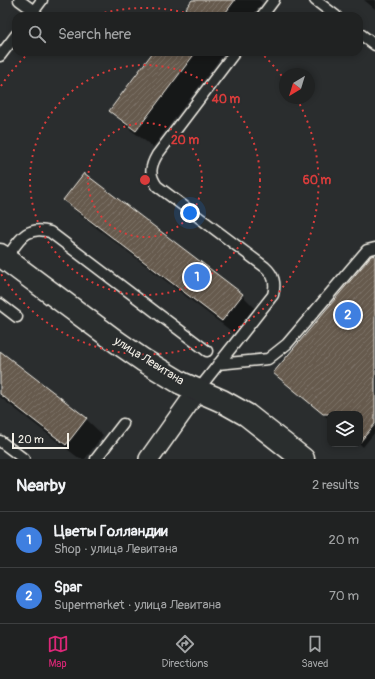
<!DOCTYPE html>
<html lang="en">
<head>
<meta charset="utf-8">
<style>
	:root { --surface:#202222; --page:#282a2a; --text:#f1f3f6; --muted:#a2a4a5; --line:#3d3f40; --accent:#db2777 }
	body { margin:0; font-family:Pangolin,sans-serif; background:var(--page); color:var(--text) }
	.controls { position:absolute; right:12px; bottom:12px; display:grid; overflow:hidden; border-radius:8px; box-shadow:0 2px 6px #0003 }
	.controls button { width:36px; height:36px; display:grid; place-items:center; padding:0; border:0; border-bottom:1px solid var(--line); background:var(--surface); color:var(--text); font:20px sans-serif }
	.compass { position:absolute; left:279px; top:68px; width:36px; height:36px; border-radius:50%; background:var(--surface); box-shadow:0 2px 6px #0003; rotate:218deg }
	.scale { position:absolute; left:12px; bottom:10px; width:57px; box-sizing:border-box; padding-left:4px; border:2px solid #f4f1e8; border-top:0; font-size:11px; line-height:14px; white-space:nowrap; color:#f4f1e8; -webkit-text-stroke:3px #2a2d2e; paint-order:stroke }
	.you { position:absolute; left:190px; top:213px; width:14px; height:14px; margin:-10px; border:3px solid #fff; border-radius:50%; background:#1a73e8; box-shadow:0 0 0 6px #1a73e833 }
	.badge { display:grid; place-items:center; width:26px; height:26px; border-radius:50%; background:var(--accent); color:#fff; font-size:13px; font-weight:700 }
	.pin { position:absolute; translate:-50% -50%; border:2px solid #fff; box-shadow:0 1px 4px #0006 }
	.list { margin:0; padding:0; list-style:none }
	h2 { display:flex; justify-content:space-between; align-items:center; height:52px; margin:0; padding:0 16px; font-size:17px }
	h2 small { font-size:13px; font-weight:400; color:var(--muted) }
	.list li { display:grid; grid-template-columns:26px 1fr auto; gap:12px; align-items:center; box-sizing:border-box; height:56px; padding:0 16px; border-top:1px solid var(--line) }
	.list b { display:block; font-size:15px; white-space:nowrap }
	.list p { margin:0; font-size:13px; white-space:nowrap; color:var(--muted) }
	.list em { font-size:13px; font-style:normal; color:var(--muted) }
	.icon { flex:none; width:22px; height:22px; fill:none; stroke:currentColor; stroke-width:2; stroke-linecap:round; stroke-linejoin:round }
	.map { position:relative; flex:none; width:375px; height:459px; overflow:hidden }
	.search { position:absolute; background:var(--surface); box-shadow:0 2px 6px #0003; left:12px; right:12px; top:12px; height:44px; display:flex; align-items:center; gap:10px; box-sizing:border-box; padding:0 14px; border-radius:12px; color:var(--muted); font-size:15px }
	.sheet { height:164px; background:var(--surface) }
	nav { display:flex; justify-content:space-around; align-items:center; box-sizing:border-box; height:56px; border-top:1px solid var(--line); background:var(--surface); font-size:11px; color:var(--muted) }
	nav a { display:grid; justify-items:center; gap:2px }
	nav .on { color:var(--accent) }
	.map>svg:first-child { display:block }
	.shadow { fill:#0007 }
	.building { fill:url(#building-hatch); stroke:#f4f1e8 }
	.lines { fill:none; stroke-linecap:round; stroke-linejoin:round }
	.service-casing { stroke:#f4f1e8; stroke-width:13 }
	.minor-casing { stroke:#f4f1e8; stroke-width:22 }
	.tertiary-casing { stroke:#f4f1e8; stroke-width:25 }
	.service { stroke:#2a2d2e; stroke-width:10 }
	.minor { stroke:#2a2d2e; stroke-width:19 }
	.tertiary { stroke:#2a2d2e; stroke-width:22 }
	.ring { fill:none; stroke:#d93c3b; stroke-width:2; stroke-dasharray:2 4 }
	.labels { text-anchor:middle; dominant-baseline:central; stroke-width:4; stroke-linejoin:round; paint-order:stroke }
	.street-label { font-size:12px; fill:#f4f1e8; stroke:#2a2d2e }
	.centre { fill:#d93c3b; stroke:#2a2d2e; stroke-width:2 }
	.ring-label { font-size:12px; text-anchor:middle; font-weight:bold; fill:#d93c3b; stroke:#2a2d2e; stroke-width:4; stroke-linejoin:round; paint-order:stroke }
</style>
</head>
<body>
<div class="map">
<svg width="375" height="459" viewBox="0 0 375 459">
	<defs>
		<pattern id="building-hatch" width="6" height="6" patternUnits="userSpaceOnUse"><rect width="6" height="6" fill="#665a4e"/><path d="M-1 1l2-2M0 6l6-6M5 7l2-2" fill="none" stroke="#7c7268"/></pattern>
	</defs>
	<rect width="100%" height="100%" fill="#2a2d2e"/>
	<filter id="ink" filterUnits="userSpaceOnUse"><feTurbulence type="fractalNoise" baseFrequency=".025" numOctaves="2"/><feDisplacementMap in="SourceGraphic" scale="8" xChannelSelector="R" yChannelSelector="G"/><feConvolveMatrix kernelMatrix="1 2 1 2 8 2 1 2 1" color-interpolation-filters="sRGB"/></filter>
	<g filter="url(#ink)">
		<path class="shadow" d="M193,0h66l3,3 -10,13h-71z
			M364,0h11v9z
			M154,52h71l-72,95 -26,-20 -17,-16z
			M65,200l177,95 16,16 -19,26 -158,-121z
			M375,259v173l-12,15 -3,-3v-30h-30v6l-52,-44z
			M0,353l86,66 17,16 -18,24h-5l-80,-62z"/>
		<path class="building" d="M192,0h43l-12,16h-43z
			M153,52h43l-60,79 -27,-20z
			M84,173l159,121 -21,27 -159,-121z
			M375,255v169l-15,18v-28h-37l-50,-41 98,-117z
			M0,351l87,67 -21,27 -66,-51z"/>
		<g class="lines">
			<defs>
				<path id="service" d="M19,0l15,11
					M315,0l21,16
					M30,16l12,-16
					M262,16l12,-16
					M359,33l16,12
					M0,56l16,-21
					M5,260c13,-17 20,-36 45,-28l157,119
					M0,304l17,13
					M218,364l50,-5 19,-15 80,-94 8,-2
					M198,390l75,-95c3,-12 1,-20 -8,-28l-108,-81c-8,-11 -7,-19 0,-31l78,-103
					M0,441l24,18
					M96,459l27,-35"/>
				<path id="minor" d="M149,459l49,-69"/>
				<path id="tertiary" d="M0,255l117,87 26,18 38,23 41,18 25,14 56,44"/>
			</defs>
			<use href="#service" class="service-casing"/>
			<use href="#minor" class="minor-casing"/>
			<use href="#tertiary" class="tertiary-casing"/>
			<use href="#service" class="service"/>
			<use href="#minor" class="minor"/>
			<use href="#tertiary" class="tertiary"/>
		</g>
	</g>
	<g class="ring">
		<circle cx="145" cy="180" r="57"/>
		<circle cx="145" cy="180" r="115"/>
		<path d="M1 86A172 172 0 0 1 30 52M93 16A172 172 0 0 1 197 16M260 52A172 172 0 0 1 284 79M297 99A172 172 0 0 1 1 274"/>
	</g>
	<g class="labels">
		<g class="street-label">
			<text transform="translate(149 361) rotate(32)">улица Левитана</text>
		</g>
	</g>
	<circle cx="145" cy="180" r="6" class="centre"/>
	<g class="ring-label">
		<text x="226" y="103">40 m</text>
		<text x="185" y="144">20 m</text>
		<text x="317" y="184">60 m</text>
	</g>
</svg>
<div class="controls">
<button><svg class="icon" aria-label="layers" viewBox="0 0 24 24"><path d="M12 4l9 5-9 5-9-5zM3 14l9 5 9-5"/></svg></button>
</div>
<svg class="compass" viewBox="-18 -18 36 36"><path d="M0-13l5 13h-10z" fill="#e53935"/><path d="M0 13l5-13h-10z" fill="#a2a4a5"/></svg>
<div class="scale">20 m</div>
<div class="you"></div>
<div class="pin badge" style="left:197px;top:277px;background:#3f7fe0">1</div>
<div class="pin badge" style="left:348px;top:315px;background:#3f7fe0">2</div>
<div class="search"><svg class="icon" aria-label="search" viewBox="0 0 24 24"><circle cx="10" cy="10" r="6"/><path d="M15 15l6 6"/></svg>Search here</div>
</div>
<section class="sheet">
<h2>Nearby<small>2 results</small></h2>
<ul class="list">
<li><span class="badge" style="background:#3f7fe0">1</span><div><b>Цветы Голландии</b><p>Shop · улица Левитана</p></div><em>20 m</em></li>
<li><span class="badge" style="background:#3f7fe0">2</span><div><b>Spar</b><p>Supermarket · улица Левитана</p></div><em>70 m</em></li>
</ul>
</section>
<nav>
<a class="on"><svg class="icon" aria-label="map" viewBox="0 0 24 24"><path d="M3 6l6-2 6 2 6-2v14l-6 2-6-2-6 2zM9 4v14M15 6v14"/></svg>Map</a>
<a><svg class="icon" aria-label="directions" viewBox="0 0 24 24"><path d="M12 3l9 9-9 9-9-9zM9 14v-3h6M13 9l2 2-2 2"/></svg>Directions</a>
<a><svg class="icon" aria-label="saved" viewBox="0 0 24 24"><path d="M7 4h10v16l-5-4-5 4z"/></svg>Saved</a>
</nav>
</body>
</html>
